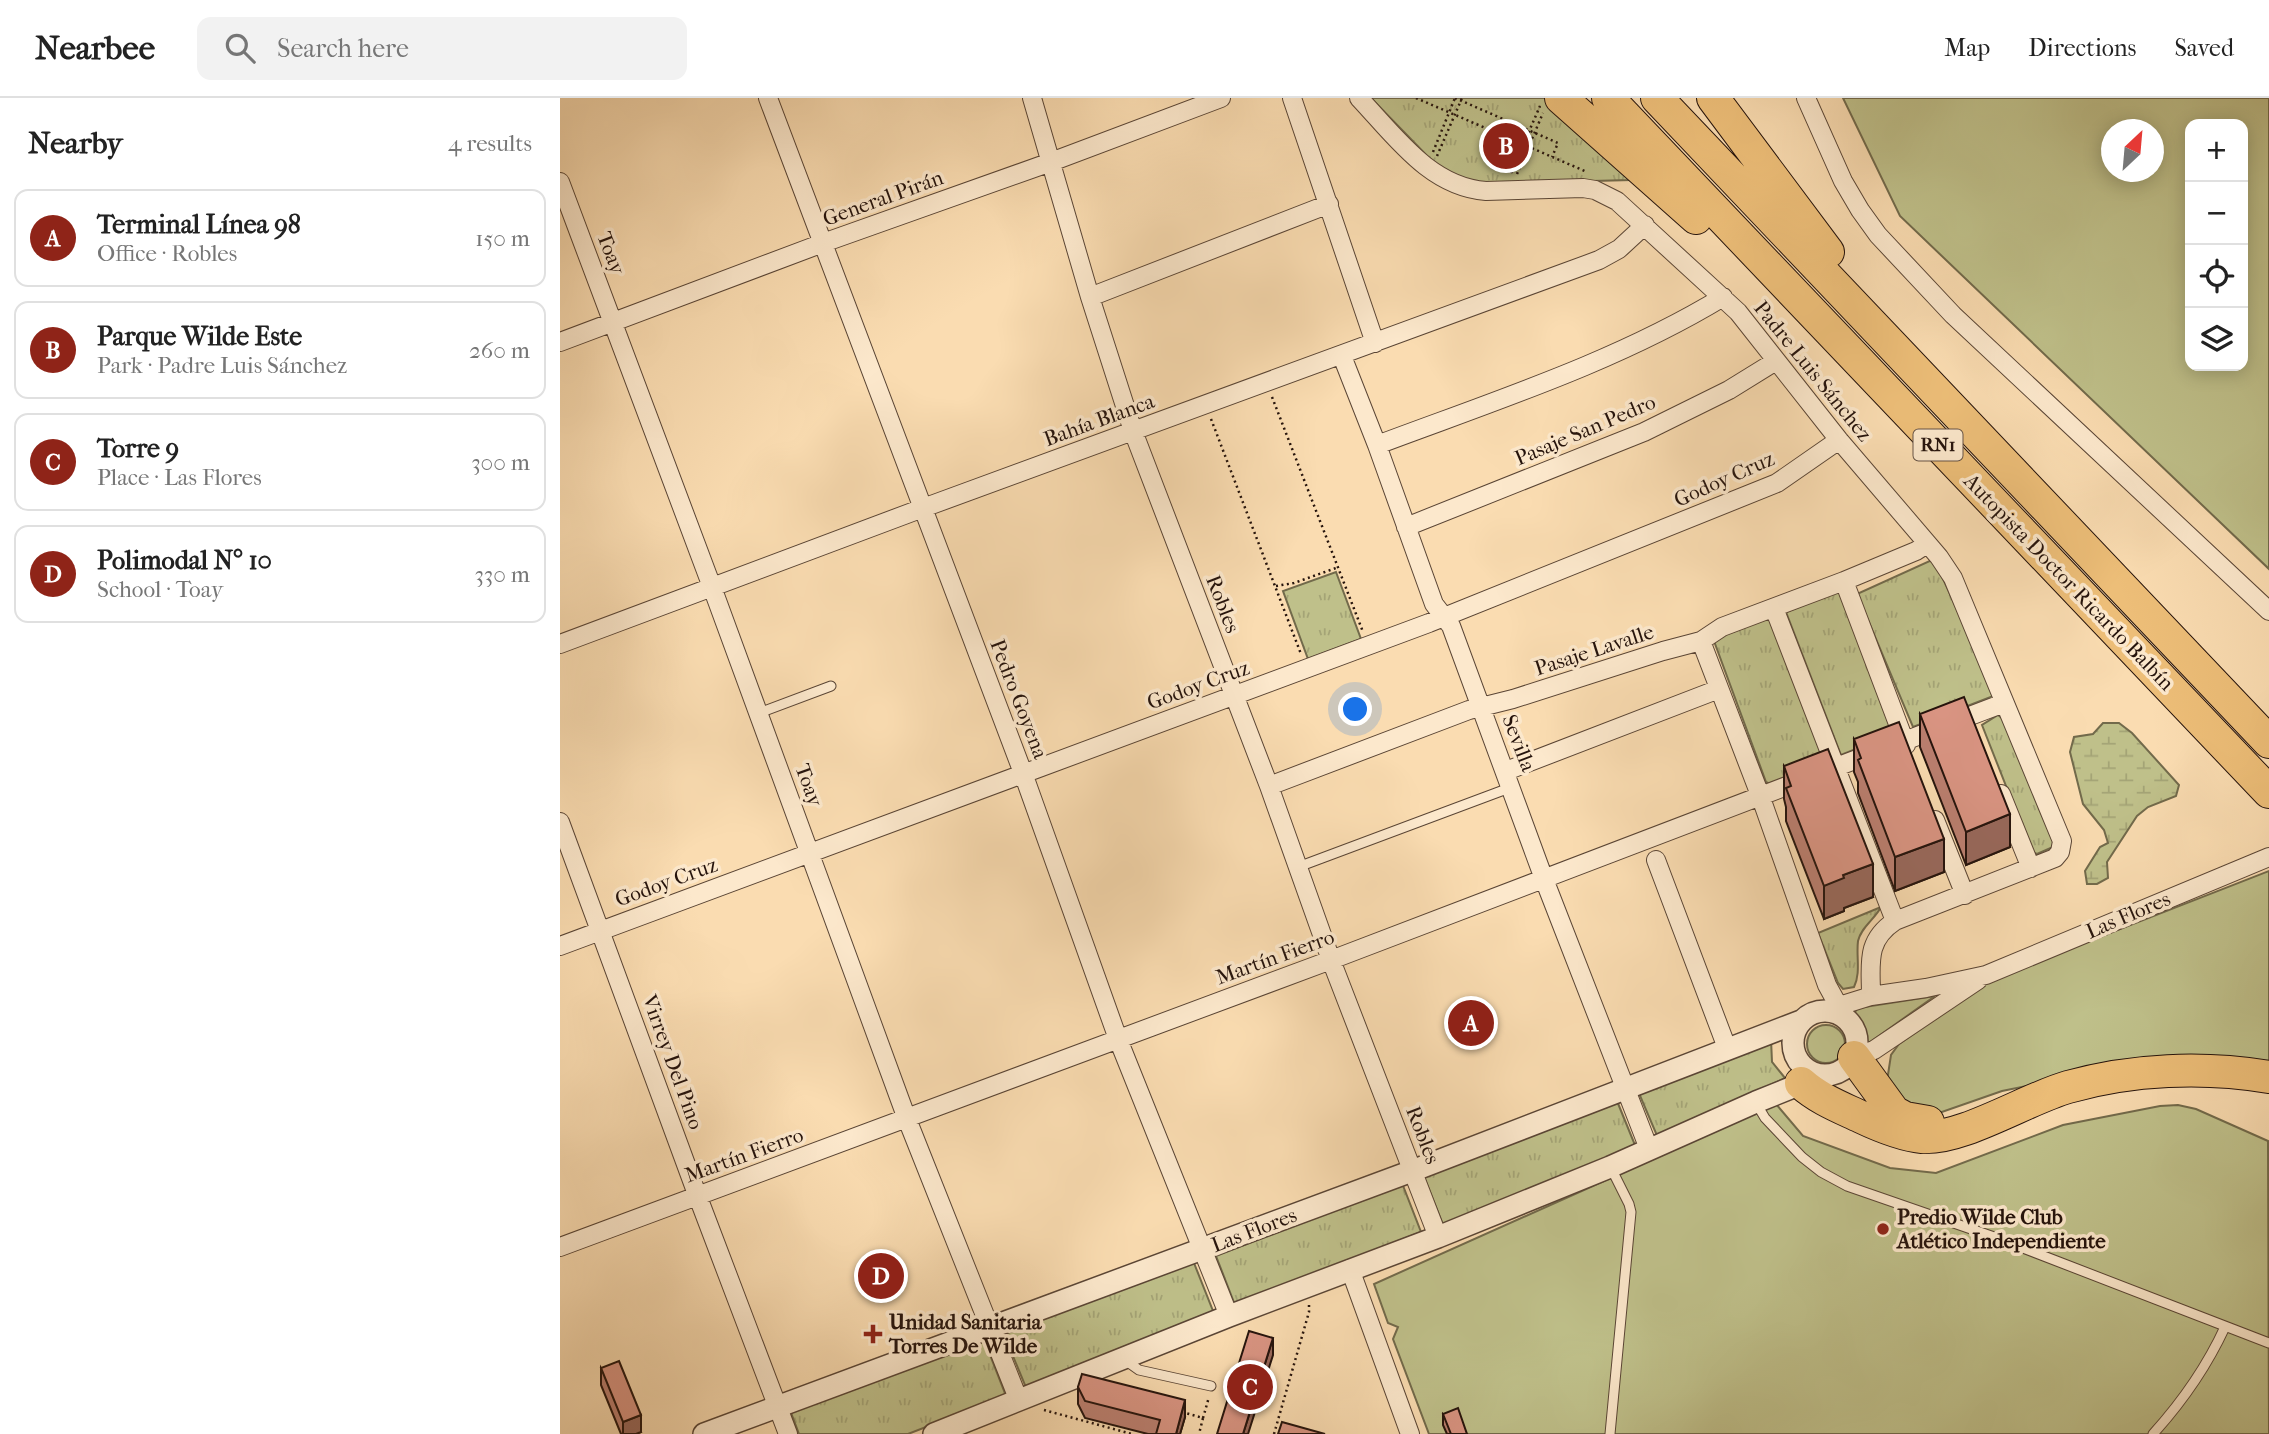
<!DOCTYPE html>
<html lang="en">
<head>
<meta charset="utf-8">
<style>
	:root { --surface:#fff; --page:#f2f2f2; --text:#222; --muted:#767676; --line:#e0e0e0; --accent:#8f2418 }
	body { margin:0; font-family:"IM FELL French Canon",serif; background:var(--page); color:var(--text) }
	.controls { position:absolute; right:21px; top:21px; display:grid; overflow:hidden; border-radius:14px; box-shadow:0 4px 18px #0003 }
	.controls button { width:63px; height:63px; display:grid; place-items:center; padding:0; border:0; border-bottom:2px solid var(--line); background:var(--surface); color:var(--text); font:35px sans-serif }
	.compass { position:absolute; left:1541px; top:21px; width:63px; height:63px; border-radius:50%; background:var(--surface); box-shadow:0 4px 18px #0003; rotate:26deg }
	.you { position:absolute; left:796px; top:612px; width:24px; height:24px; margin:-18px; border:5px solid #fff; border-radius:50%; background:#1a73e8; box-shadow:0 0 0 10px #1a73e833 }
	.badge { display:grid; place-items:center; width:46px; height:46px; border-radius:50%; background:var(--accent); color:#fff; font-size:23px; font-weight:700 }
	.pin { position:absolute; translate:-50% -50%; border:4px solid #fff; box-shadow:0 2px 7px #0006 }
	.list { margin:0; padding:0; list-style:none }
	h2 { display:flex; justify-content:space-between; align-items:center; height:91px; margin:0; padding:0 28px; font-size:30px }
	h2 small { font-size:23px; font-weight:400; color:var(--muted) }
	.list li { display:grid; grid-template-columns:46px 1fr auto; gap:21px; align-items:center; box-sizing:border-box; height:98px; margin:0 14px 14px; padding:0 14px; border:2px solid var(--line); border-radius:14px }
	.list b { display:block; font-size:26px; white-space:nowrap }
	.list p { margin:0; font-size:23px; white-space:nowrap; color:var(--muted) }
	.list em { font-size:23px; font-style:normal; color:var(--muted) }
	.icon { flex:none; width:38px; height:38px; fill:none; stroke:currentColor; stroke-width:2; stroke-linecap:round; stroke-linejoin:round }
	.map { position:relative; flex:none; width:1709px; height:1336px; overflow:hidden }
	header { display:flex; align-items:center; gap:42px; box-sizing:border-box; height:98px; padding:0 35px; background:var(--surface); border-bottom:2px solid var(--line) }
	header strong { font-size:33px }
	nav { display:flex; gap:38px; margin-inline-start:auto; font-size:24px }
	.search { width:490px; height:63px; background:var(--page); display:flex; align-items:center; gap:18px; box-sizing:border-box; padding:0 24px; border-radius:14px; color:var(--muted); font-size:26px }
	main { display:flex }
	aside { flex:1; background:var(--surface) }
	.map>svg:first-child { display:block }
	.green { fill:#bfc08a; stroke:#726a4b; stroke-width:2; fill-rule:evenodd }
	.wetland { fill:url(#wetland-marsh); stroke:#726a4b; stroke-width:2 }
	.park { fill:url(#park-tufts); stroke:#726a4b; stroke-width:2 }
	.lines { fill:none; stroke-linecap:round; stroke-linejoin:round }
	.service-casing { stroke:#5a4535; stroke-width:11 }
	.minor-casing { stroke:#5a4535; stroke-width:20 }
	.tertiary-casing { stroke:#5a4535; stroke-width:24 }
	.motorway-casing { stroke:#25130c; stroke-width:34 }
	.path { stroke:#25130c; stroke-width:2.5; stroke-dasharray:2 3.5; stroke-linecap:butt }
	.service { stroke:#fce8cc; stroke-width:9 }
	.minor { stroke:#fce8cc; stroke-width:18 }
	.tertiary { stroke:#fce8cc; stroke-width:21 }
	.motorway { stroke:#edbe78; stroke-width:32 }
	.wall { fill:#bb7f70; stroke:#25130c; stroke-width:2 }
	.shaded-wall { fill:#98685b; stroke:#25130c; stroke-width:2 }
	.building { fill:#d99482; stroke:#25130c; stroke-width:2 }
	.poi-dot { fill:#8f2418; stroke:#fce8cc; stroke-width:2.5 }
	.labels { text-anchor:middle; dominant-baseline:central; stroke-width:7; stroke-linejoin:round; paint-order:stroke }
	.shield { fill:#fce8cc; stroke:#665346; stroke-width:2 }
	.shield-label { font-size:19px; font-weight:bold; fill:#25130c }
	.street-label { font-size:21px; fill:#25130c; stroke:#fce8cc }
	.poi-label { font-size:21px; font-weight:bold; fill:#25130c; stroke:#fce8cc; text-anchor:start }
</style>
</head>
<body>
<header>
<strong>Nearbee</strong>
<div class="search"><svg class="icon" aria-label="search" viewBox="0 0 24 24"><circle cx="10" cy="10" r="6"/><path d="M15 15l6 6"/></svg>Search here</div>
<nav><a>Map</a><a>Directions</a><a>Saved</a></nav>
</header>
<main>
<aside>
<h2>Nearby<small>4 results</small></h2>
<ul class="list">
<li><span class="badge">A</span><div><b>Terminal Línea 98</b><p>Office · Robles</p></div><em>150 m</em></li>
<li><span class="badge">B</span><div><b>Parque Wilde Este</b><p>Park · Padre Luis Sánchez</p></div><em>260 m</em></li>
<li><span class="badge">C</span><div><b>Torre 9</b><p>Place · Las Flores</p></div><em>300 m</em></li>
<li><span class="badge">D</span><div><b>Polimodal N° 10</b><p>School · Toay</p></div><em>330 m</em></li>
</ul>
</aside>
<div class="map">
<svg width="1709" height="1336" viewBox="0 0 1709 1336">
	<defs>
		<pattern id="wetland-marsh" width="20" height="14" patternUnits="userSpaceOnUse" patternTransform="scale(1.75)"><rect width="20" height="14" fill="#bfc08a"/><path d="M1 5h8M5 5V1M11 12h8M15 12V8" fill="none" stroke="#a4a476"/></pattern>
		<pattern id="park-tufts" width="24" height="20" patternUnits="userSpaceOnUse" patternTransform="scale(1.75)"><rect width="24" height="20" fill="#bfc08a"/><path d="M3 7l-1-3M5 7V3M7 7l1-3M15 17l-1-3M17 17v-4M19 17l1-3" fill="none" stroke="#a4a476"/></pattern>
	</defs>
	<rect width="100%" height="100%" fill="#fadcb1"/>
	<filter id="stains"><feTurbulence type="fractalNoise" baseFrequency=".00286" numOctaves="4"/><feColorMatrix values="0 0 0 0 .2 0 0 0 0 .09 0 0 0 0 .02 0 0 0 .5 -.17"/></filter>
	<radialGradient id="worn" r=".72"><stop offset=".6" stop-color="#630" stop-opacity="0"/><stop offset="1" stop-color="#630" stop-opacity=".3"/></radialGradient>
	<path class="green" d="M1283,0h426v471l-369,-353zM1630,26h53v242h-53zM1552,32h42v42h-42z
		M1709,773v198l-203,9 -64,13 -63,22 -32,-1 -20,-31 4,-26 8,-11 72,-51 29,-17z
		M1375,898l-66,47 -7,-3 -10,-24 6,-8z
		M1247 946a19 19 0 1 1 38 0a19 19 0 1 1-38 0Z
		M1216,1006l27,32 87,32 46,5 127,-48 97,-19 18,-1 18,4 72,32 1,293h-840l-36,-95 5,-12 -10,-4 -14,-39z"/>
	<path class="wetland" d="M1543,625h16l13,10 47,52 -3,11 -28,11 -11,9 -30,46 1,16 -11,6h-10l-2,-13 15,-24 8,-4 -4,-13 -21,-26 -13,-52 4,-15 19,-3z"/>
	<path class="park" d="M811,0h177l82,82 -158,4 -35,-18z
		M1374,461l62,136 -83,32 -56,-133z
		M776,474l25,67 -53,20 -25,-68z
		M1279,493l54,143 -52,21 -55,-143z
		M1207,520l4,2 55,138 -54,27 -6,-3 -52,-141 3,-3z
		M1438,617l5,4 51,123 -1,5 -16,7 -5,-2 -50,-127z
		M1321,809c-6,12 -20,20 -23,34 -2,15 3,32 -4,46l-11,2 -5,-6 -20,-50z
		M1211,941l1,23 13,16 -127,60 -20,-47z
		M1057,1003l20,49 -193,77 -20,-50z
		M842,1085l19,49 -186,73 -19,-49z
		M632,1160l23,58 -188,74 -24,-58z
		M423,1239l23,59 -98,38h-109l-9,-24z"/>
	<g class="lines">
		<defs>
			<path id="service" d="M199,615l72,-27
				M738,769l214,-80
				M1196,1005l9,15 37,39 19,15 26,14 150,52 272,105
				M565,1262l14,10 72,16
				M1050,1336l21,-222 -2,-8 -18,-36
				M1593,1336c29,-32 54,-68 72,-107"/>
			<path id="minor" d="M208,0l255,675 95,266 111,277
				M472,0l58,199 43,134 136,355 62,174 107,277
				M732,0l83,245
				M799,0c36,38 71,89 127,93l97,-3 12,2 22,11 121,111 101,128 100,117 14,21 109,263 -2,11 -5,6 -160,63c-30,20 -24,43 -24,75
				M1246,0l37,83 17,29 18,25 75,80 316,296
				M0,84l152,405 195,532 112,282
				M530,199l239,-93
				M0,244l263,-99 228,-81 170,-64
				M782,258l35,89 57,159 17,22 93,253 105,270
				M817,347c117,-44 239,-83 346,-148
				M846,429l238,-95 85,-42 47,-29
				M1284,483l62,164
				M1214,510l121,313
				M1141,543l59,154 67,190 17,31
				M0,546l363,-136 676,-248 20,-11 26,-24
				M946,673l213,-82
				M709,688l200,-76 44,-11 150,-48 38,-10 21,-14 122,-46 72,-30 11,-7
				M1441,696l30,74
				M1375,722l30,75
				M0,724l138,375 90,237
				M1096,762l71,188
				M0,848l869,-323 348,-140 62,-43
				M1266,912l45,-14 55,-8 60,-13 283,-118
				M1294,959l20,-7 104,-70
				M0,1149l771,-287 673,-257
				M790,1171l60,165"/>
			<path id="tertiary" d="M1233 945a32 32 0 1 1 64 0a32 32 0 1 1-64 0Z
				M144,1336l708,-263 389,-150
				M374,1336l295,-118 209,-79 172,-70 146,-65 67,-27"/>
			<path id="motorway" d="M1001,0l135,120
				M1048,0l661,694
				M1097,0l612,644
				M1153,0l115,154
				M1294,959l40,55 11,6 23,4
				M1241,985c18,16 39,24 60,34 19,9 40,18 61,20 40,3 104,-38 146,-50 64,-18 135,-21 201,-10"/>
		</defs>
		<use href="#service" class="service-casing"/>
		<use href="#minor" class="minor-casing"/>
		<use href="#tertiary" class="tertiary-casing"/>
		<use href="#motorway" class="motorway-casing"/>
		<path class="path" d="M856,0l171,74
			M895,0l103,45 -6,14
			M873,54l22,-54
			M877,58l25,-58
			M951,75l29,-67
			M957,76l26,-61
			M712,299l91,235
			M651,321l90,235
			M716,488l18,-3 42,-15
			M484,1312l88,24
			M622,1314l21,6 -4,16
			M643,1320l6,-21
			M714,1336l35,-122v-8"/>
		<use href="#service" class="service"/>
		<use href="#minor" class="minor"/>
		<use href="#tertiary" class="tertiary"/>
		<use href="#motorway" class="motorway"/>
	</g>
	<path class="wall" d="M1360,616l90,133 -44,18 -46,-118z
		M1294,641l90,133 -49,19 -37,-98v-11l-4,-10z
		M1224,668l89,131 -29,11v3l-20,8 -38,-98v-14l-2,-8z
		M41,1270l40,64 -5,2h-15l-20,-49z
		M518,1289l107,30 -5,17h-32l-63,-16 -7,-14z
		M883,1316l24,20h-20l-4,-9z"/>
	<path class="shaded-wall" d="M1450,716v33l-44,18v-33z
		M1384,741v33l-49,19v-34z
		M1313,766v33l-29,11v3l-20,8v-33l19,-11z
		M713,1240v17l-25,79h-5z
		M625,1302v17l-5,17h-4z
		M81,1317v17l-5,2h-13v-12z"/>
	<path class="building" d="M1404,599l46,117 -44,18 -46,-118z
		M1339,624l45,117 -49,18 -37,-97 3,-2 -7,-19z
		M1268,651l45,115 -30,11 1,3 -20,8 -38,-98 5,-2 -7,-20z
		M689,1233l24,7 -30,96h-26z
		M59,1263l22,54 -18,7 -22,-54z
		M522,1276l103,26 -9,34h-20l4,-14 -75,-19 -7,-14z
		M898,1310l9,26h-16l-8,-20z
		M722,1324l43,12h-47z"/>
	<g class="poi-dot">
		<circle cx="1323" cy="1131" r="7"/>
		<path d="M309.5 1225.5h7v7h7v7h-7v7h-7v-7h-7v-7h7z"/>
	</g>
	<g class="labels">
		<rect class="shield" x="1353.5" y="331.5" width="49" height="31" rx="5"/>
		<g class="shield-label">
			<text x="1378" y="347">RN1</text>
		</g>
		<g class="street-label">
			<text transform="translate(323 100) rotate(-20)">General Pirán</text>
			<text transform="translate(51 155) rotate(69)">Toay</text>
			<text transform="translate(1253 273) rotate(51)">Padre Luis Sánchez</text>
			<text transform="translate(539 322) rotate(-20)">Bahía Blanca</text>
			<text transform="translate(1025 332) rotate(-23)">Pasaje San Pedro</text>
			<text transform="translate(1164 381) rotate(-24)">Godoy Cruz</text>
			<text transform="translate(1509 484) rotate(46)">Autopista Doctor Ricardo Balbín</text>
			<text transform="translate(663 506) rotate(69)">Robles</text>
			<text transform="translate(1034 552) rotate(-18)">Pasaje Lavalle</text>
			<text transform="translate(638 587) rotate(-20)">Godoy Cruz</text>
			<text transform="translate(459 601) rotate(69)">Pedro Goyena</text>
			<text transform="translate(959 645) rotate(69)">Sevilla</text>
			<text transform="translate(249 687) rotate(70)">Toay</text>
			<text transform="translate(106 784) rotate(-20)">Godoy Cruz</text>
			<text transform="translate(1568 817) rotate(-23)">Las Flores</text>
			<text transform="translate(715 859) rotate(-20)">Martín Fierro</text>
			<text transform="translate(113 964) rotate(70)">Virrey Del Pino</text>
			<text transform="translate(863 1037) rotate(69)">Robles</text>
			<text transform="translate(184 1057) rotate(-20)">Martín Fierro</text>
			<text transform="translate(694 1132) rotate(-21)">Las Flores</text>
		</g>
		<g class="poi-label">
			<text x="1337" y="1119">Predio Wilde Club<tspan x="1337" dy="24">Atlético Independiente</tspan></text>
			<text x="329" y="1224">Unidad Sanitaria<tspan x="329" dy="24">Torres De Wilde</tspan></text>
		</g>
	</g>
	<rect width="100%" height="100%" filter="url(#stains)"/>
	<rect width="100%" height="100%" fill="url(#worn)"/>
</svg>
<div class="controls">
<button>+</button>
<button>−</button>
<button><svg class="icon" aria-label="locate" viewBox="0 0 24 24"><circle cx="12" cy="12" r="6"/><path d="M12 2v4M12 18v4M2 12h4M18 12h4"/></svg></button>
<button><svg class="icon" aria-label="layers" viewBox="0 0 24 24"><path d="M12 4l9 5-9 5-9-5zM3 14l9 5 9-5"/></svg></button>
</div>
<svg class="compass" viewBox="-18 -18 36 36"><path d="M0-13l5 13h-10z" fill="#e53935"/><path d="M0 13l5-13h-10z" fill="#767676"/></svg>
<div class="you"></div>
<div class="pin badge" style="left:911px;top:925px">A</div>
<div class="pin badge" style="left:946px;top:48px">B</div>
<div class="pin badge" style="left:690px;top:1289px">C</div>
<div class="pin badge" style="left:321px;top:1178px">D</div>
</div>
</main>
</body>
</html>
